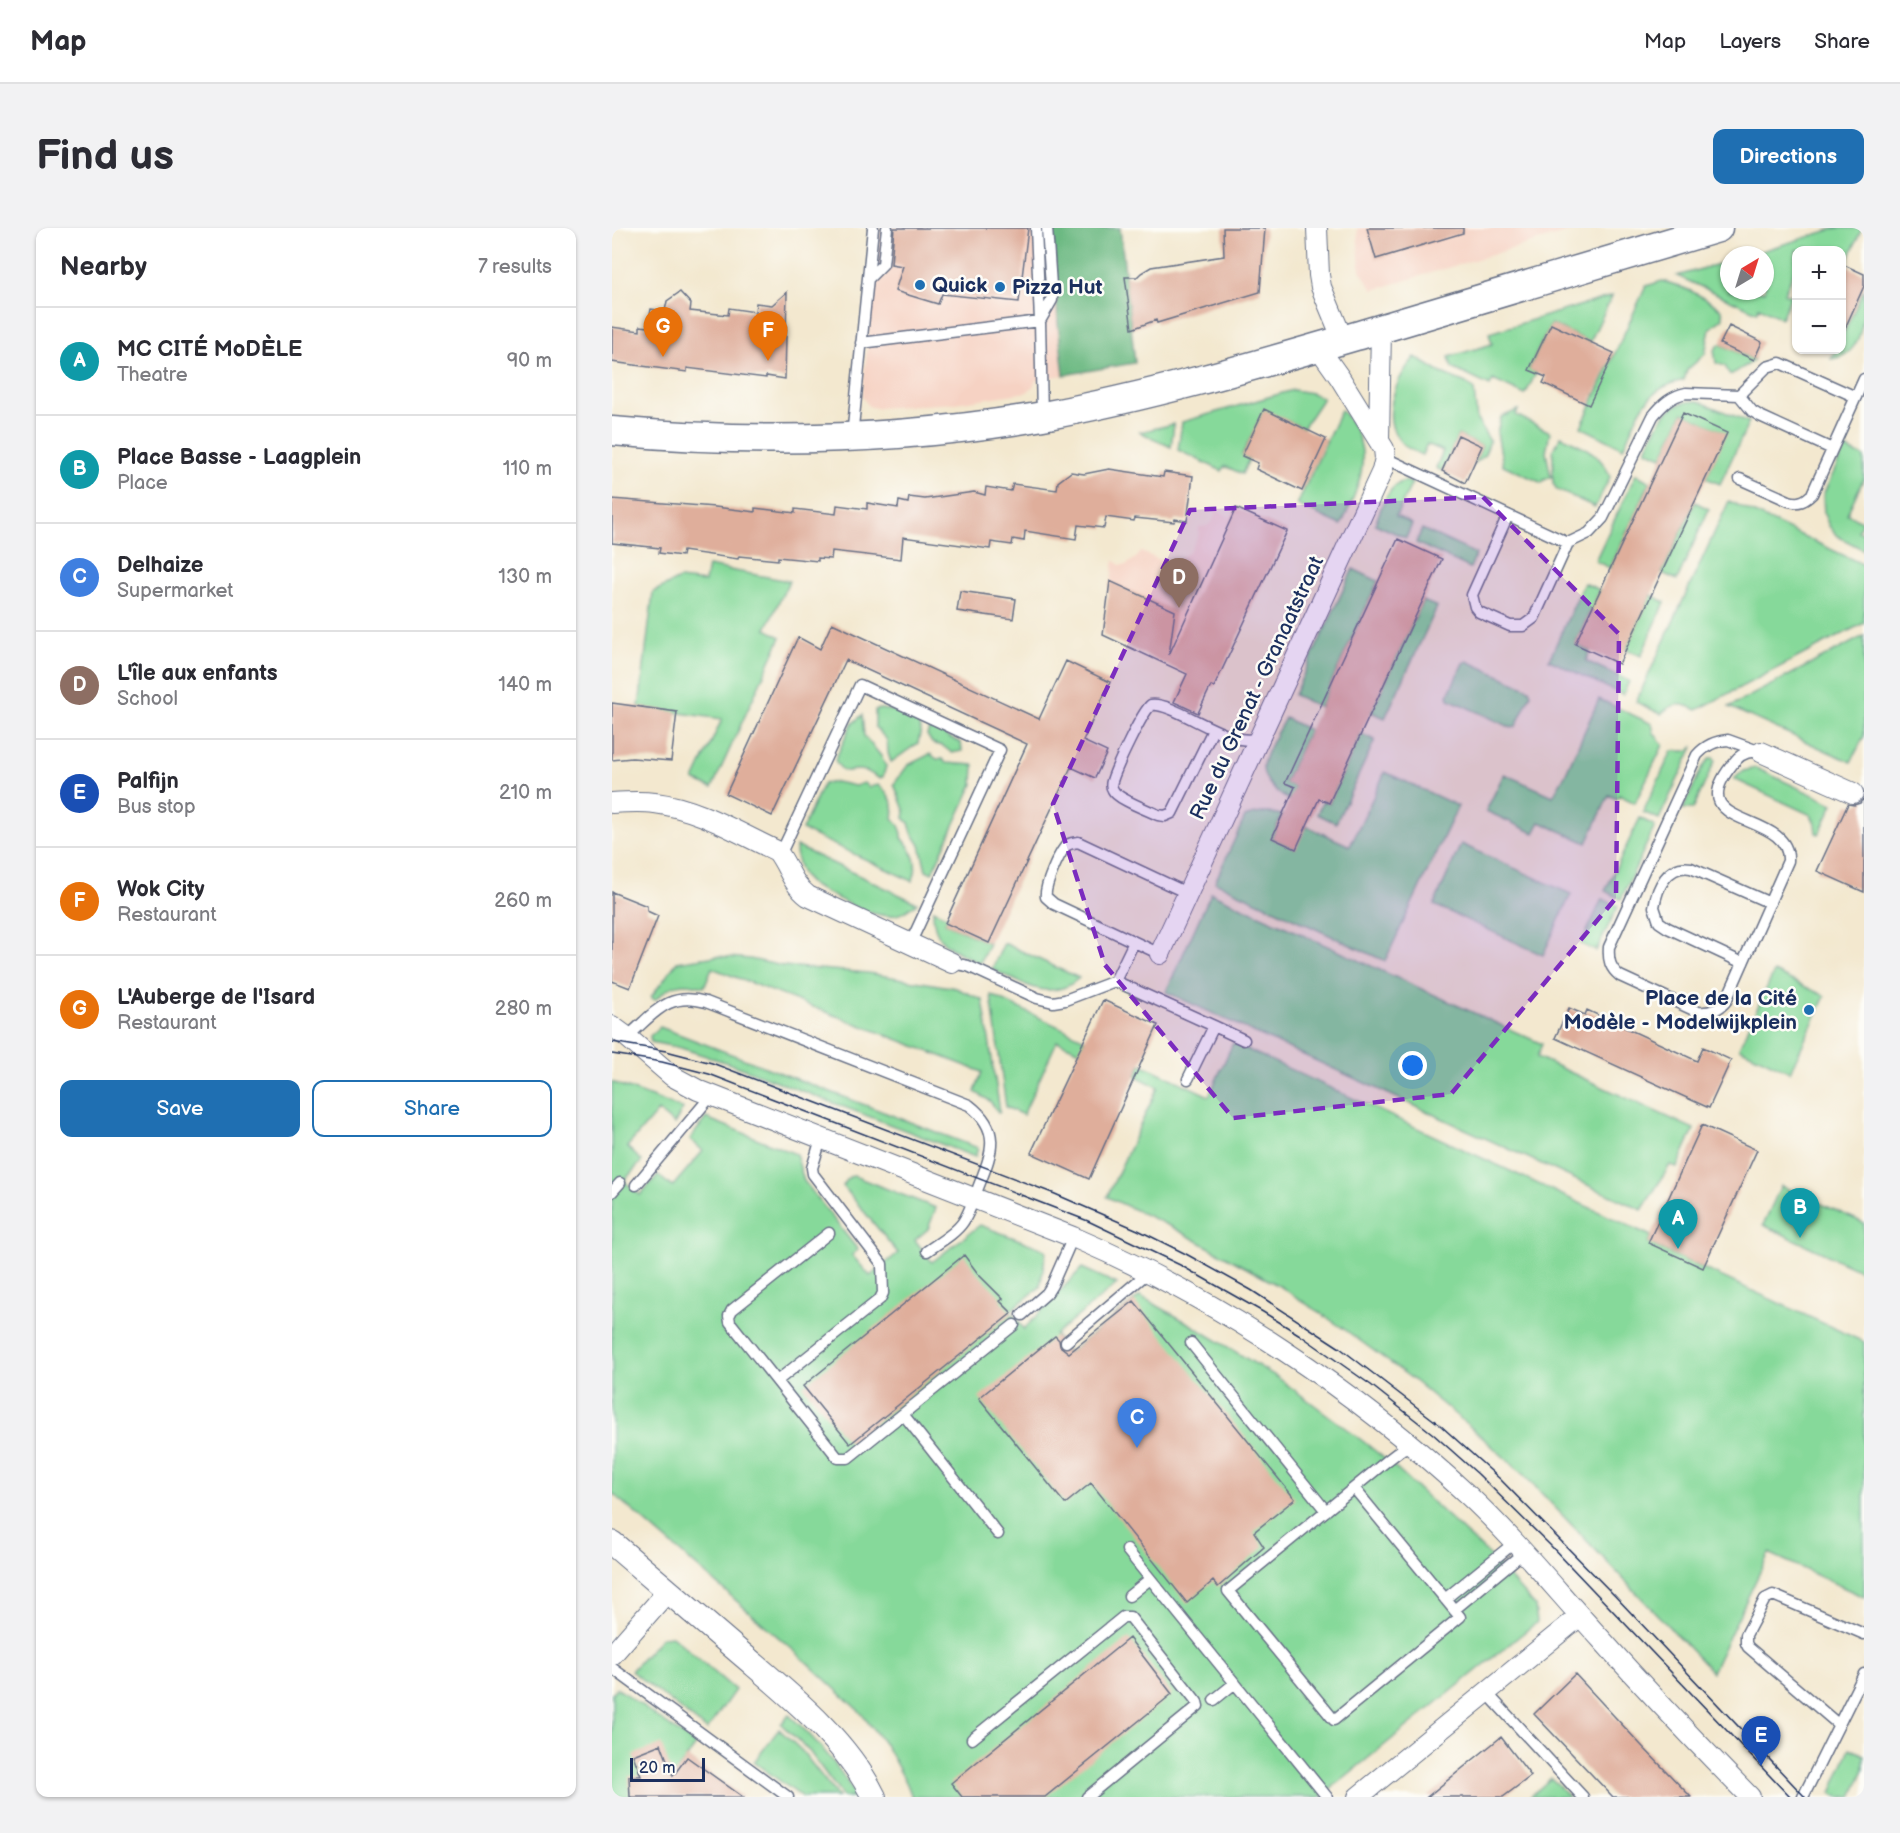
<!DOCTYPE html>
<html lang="en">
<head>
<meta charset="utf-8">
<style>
	:root { --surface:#fff; --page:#f2f2f3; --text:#2b2b33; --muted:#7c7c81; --line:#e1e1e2; --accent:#1f6fb2 }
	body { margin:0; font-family:"Balsamiq Sans",sans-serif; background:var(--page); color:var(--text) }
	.controls { position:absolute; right:18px; top:18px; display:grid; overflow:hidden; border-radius:12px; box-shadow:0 2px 4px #0004 }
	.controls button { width:54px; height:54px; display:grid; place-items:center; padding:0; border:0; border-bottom:2px solid var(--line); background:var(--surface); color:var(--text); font:30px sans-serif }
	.compass { position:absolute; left:1108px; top:18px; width:54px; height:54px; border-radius:50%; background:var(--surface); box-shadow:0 2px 4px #0004; rotate:38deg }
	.scale { position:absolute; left:18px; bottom:15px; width:75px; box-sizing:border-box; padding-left:6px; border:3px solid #1b2f5e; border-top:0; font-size:16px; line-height:21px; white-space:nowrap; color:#1b2f5e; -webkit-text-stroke:4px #fdfcf7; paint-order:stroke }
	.you { position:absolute; left:801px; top:838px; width:21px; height:21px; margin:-15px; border:4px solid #fff; border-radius:50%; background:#1a73e8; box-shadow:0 0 0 9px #1a73e833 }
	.badge { display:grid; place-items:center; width:39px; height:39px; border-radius:50%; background:var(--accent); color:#fff; font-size:20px; font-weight:700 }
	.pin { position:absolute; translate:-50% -50px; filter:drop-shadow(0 2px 3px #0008) }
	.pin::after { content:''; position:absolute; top:32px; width:21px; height:18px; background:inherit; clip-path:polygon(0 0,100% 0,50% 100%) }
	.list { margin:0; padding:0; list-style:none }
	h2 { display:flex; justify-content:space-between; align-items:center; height:78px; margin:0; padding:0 24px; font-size:26px }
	h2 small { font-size:20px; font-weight:400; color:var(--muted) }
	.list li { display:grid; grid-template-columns:39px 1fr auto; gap:18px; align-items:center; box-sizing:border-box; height:108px; padding:0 24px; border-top:2px solid var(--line) }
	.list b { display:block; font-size:22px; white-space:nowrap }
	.list p { margin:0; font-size:20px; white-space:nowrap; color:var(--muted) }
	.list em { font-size:20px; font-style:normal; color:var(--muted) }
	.actions { display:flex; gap:12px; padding:18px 24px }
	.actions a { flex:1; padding:14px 0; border:2px solid var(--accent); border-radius:12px; text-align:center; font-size:21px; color:var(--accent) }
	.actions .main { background:var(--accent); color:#fff }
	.map { position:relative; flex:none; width:1252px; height:1569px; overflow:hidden; border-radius:12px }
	header { display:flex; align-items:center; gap:36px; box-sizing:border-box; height:84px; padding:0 30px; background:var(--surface); border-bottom:2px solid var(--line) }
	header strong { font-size:28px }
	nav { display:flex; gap:33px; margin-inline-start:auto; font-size:21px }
	.intro { display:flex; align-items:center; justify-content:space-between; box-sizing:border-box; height:144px; padding:0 36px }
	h1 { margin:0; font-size:42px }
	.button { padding:15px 27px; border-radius:12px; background:var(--accent); color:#fff; font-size:21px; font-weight:700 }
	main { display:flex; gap:36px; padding:0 36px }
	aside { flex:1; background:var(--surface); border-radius:12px; box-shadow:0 2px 4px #0004 }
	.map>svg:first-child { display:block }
	.built { fill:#f6d2c3 }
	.green { fill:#86d99a; stroke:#50847c; stroke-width:1.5 }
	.forest { fill:#6cb982; stroke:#447470; stroke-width:1.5 }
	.building { fill:#dfae9b }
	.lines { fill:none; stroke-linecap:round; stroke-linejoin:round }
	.service-casing { stroke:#677086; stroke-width:13 }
	.minor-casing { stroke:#677086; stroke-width:22 }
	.tertiary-casing { stroke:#677086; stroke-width:26 }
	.secondary-casing { stroke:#677086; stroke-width:31 }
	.service { stroke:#fff; stroke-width:10 }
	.minor { stroke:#fff; stroke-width:20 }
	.tertiary { stroke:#fff; stroke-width:24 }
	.secondary { stroke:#fff; stroke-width:28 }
	.tram { stroke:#1b2f5e; stroke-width:1.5 }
	.marked { fill:#7b2cbf; fill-opacity:0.2; stroke:#7b2cbf; stroke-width:4.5; stroke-dasharray:12 8; stroke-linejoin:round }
	.poi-dot { fill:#1f6fb2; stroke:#fdfcf7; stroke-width:2 }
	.labels { text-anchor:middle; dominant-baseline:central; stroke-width:5; stroke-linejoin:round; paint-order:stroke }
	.poi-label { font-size:21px; font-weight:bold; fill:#1b2f5e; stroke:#fdfcf7; text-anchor:start }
	.street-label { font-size:21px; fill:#1b2f5e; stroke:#fdfcf7 }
</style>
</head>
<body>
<header>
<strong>Map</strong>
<nav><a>Map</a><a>Layers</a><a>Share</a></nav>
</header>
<div class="intro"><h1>Find us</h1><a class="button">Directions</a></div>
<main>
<aside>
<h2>Nearby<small>7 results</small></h2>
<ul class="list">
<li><span class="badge" style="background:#0f9aa8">A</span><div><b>MC CITÉ MoDÈLE</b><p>Theatre</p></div><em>90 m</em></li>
<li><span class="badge" style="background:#0f9aa8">B</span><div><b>Place Basse - Laagplein</b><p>Place</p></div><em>110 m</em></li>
<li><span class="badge" style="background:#3f7fe0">C</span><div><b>Delhaize</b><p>Supermarket</p></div><em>130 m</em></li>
<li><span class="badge" style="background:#8d6e63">D</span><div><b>L'île aux enfants</b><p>School</p></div><em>140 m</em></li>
<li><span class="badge" style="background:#1a4fb4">E</span><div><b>Palfijn</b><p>Bus stop</p></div><em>210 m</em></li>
<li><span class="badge" style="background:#e8710a">F</span><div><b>Wok City</b><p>Restaurant</p></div><em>260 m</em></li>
<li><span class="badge" style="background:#e8710a">G</span><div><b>L'Auberge de l'Isard</b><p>Restaurant</p></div><em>280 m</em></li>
</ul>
<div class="actions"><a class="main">Save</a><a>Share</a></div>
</aside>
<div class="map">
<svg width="1252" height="1569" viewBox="0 0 1252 1569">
	<rect width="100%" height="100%" fill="#fdfcf7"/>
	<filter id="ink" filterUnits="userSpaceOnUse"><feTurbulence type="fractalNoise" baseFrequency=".0167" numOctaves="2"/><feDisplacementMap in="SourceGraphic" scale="12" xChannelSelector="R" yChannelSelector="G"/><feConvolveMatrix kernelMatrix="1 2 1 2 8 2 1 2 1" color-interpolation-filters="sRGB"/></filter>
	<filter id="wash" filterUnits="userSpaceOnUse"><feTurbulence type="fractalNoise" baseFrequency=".008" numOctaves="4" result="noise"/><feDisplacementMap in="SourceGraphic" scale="24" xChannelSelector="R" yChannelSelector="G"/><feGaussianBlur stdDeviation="1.35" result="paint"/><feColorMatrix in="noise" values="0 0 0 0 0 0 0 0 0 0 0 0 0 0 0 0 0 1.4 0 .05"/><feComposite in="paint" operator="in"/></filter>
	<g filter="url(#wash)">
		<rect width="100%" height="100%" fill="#f3e8cf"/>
		<path class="built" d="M268,0h173l5,95 6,52 -28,5 -3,7 -6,5 -71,11 -80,5 -8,-2 -6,-10z
			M745,0h225l-209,62 -13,-20z
			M624,280l51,23 -73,156 -111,-52 11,-75 6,5h6l10,-7 5,-6 19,8 11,2 6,-1 13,-10 8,-15 1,-9 8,-1 6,-5 4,-11 14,7z"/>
		<path class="green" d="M1225,0h25l-16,37 -4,-1v-14h-29l-7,-3 -2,3h-8v17l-12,26 7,3 -10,22 -22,-11 -2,5 -80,-36 52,-15v30h36v-36h-17z
			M1050,53c21,5 43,16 60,29l1,8 -13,11 -5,25 -18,16 -3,10c-41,9 -45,34 -61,68l-42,-21 65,-141z
			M1252,61c0,28 0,67 -33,70l5,-9h6v-13z
			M1000,68l-22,46 -39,-18 -22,45 7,4 -11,22 -32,-15 -3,6 -38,-18 -3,-11 43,-13 -3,-11z
			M1108,116l34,16c-2,3 -19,12 -24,15l-5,-9 -9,-3 -2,-13z
			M803,129l24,15 27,11 8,7 3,30 13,21 -6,15 -10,8 8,-18 -24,-11 -16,36 -6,-3 7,-17 -16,-7 -5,11c-6,-3 -12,-5 -17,-9 -28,-24 -10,-67 10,-89z
			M681,162l19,3 11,5 -20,30 -39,-18 -22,45 7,4 -7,15 -17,-8 -3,5 -44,-21 4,-28z
			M1086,173l51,21 -29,62 -14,-6 20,-45 -43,-20 -21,44 -16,-7c12,-26 18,-49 52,-49z
			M729,182c36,38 20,73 0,115l-44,-20z
			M906,182l-2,5 34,17 -4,20 5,25 -7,3 -2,3 -39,-18 -6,-32 4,-16z
			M562,196l-3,23 -31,-15z
			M949,208c21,10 41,17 49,41l-15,30 -38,-17 -4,-7v-33z
			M1233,220l19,9v21l-17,36 15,7 -4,10 6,3v16l-27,-14 -8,-10 -5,-12 -1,-19z
			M1024,246l14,8 -40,86 -15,-7z
			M793,253l7,2 -16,33 16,8 -6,14 -31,-14c6,-15 12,-39 30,-43z
			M1117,273l135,64v58l-167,87c-15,-7 -24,-8 -36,4l-25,-12z
			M1083,274l14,7 -32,71 -15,-7z
			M810,301l54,25 -6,14 -54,-25z
			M96,338l81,15 -23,48 15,8 -69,151 -18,-8 28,-61 -83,-12 14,-115 26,-13 26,3z
			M741,341l25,12 -58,126 -26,-12z
			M972,355l16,7 -25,54 15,7 -4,10 43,20 -6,14 -74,-35z
			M1039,367l14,7 -24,54 -15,-7z
			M811,373l14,6 -52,111 -14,-6z
			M1252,408v100l-13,26 -122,-55z
			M855,433l62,28 2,5 -15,32 -4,2 -63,-29 -1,-4 15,-32z
			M987,471l53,25 2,9 9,12 -28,58 -16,-8 -2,4 -8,-4 -22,48 -47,-21 -6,11 -48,-22 18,-37 49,22 12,-21z
			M269,481l15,2 21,9 4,9 -3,14 -27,19 -3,-9 -1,-13 -12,-13v-17z
			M250,487l2,21 17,20 5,10 -3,11 -4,1c-5,-2 -9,-6 -14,-7 -16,-5 -19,9 -30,-11l16,-35z
			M673,490l24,12 -24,52 17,9 -6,12c-15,-6 -38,-23 -32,-42 4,-15 14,-29 21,-43z
			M318,499l31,16 1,8 -10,2 -9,-7 -11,-3 -5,-8z
			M749,506l14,6 -39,83 -19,-9 6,-13 6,2z
			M1081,519l-34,72 -16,-7 29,-61h15z
			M318,526l7,5h5l4,4 28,2 -1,19 -41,89 -6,-3 -6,-25 -8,-12 -3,-10 -5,-5 1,-6 -11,-28 14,-19z
			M1098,530h4l1,3 -22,48h-10l18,-39z
			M1144,540l77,36 -14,30 -3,-1 -1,-10 -4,-8 -77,-36 9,-8z
			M773,544l73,34 -73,155 -170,-79 30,-65c13,-5 24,-5 37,-2l-10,23 23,10 11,-22 44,20z
			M224,554l19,4 9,-3 5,4 10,-2c10,10 17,18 14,33 5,4 10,14 9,20 11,11 18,29 10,43l-110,-51 21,-46z
			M1028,590l15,8 -34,73 -16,-8z
			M849,616l110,50 -28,61 -109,-50z
			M184,618l121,57c-7,5 -12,10 -21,12 -23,5 -60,-18 -81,-28 -15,-10 -19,-24 -19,-41z
			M599,665l331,151 -5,13 157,72 -17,38 -7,-2 -28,45 -476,-218z
			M990,671l16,7 -22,45 -15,-7z
			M321,682l15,7 -3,6 44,20 -9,20c-27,-13 -48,-19 -47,-53z
			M392,715l75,35c-28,26 -59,4 -87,-9z
			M105,728l33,3 33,7 85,7 88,15 27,12 17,112 -2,1 -8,-12 -15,-9 7,-20 -270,-104 -8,19c-22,-6 -32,-4 -49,13l-4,-3 26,-35z
			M1162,744l51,24 -35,76 -51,-24z
			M379,767l94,44 -5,12 -23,-10 -34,74 -17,-8z
			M48,799l318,121 -3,9 -241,-92 -53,-17 -30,-6 -1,-6z
			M621,815l418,193 -3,7 216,99v255l-95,-44 -57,119 -186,-195 -52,-47 -63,-52 -67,-49 -63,-42 -109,-60 -65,-30 51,-110 -22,-11 5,-12 68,32z
			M0,854l71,27 -9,15 -16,-13 -31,36 15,14 -18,20 16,14 18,-20 14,12 31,-36 -13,-12 16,-21 90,36 8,27 54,69 -6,5 18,21 28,-23 -55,-67 6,-9 5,-1 82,32 -8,21 -13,11 17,22 48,-37 64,24 2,3 -6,35 -30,24 14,18 58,-61 35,16 -62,51 14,18 71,-57 50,28 87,53 87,65 25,20 102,95 44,49 2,16 -217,175h-408l-5,-13 -21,-38 -25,-33 -62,-58 -187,-162z
			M1169,958l83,37v49l-101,-47z
			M60,1408l63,54 -28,40 -76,-59 31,-34z
			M5,1460l79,57 -38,52h-46v-103z
			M177,1487c27,24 50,50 67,82h-13l-34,-46 -28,-27z
			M167,1501l23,22 36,46h-36l-48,-35z
			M1238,1520l14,7v14l-12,28h-13l-8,-4z
			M939,1550l18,19h-39z"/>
		<path class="forest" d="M441,0h67l15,135 -71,12 -6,-52z"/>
		<g id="blocks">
			<path class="building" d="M282,0h134l-9,74 -77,-8 -4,10 -43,-13 8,-25 -12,-2z
				M611,0h42l-5,64 -103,31 -1,-3 -24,9 -7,-52h12l4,-4 10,-6 73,-11z
				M755,0h96v5l-87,26z
				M1230,36l22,10v12l-22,49z
				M68,64l11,12 -1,7 38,4 1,-7 26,4 1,-9 16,2 15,-13 -2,87 -19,-3v2l-79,-10v4l-75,-10v-35l28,4v-5l8,1 3,-18 14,2 2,-10z
				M939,96l63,29 -25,52 -46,-22 3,-6 -17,-7z
				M1117,98l33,16 -8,18 -34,-16z
				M652,181l62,30 -24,52 -46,-22 2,-6 -16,-7z
				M1071,185l44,20 -108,231 -44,-20z
				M846,207l24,11 -17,37 -23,-12z
				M497,241l54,8 1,-5 29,4 -6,45 -12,-2 -1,3 -39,-4 -1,3 -28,-4 -2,11 -26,-3 -2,14 -51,-8 -1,10 -11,-2 -1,6 -21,-3 -1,7 -87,-12 -2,22 -69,-8 -1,8 -13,-1v3l-40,-4v3l-39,-4 -1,3 -55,-8 -1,5 -23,-3 1,-5 -48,-5v-44l103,8 40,5v-4l40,5v-4l41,5 1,-9 30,4v-6l31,5 1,-7 9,2 1,-6 16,2 49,-7 11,3 1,-8 25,4 2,-7 44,6 1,-8 13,-10 13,2z
				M624,280l51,23 -73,156 -3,-1 -13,27 -24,-11 13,-28 -84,-39 7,-54 65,30 -6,44z
				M786,311l44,20 -113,244 -10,-4 -23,50 -24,-11 23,-51 -10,-4z
				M348,363l56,8 -3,20 -56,-8z
				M220,395l207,96 27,-58 44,21 -27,59 24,11 -12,26 -24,-11 -82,176 -44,-20 82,-179 -181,-84 -74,156 -46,-22 72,-157 22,12z
				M0,475l65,9 -6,49 -39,-3 -20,2z
				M1252,570v94l-47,-21 31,-67 6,1 6,-2z
				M0,664l35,14v5l11,5 -28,72 -18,-7z
				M491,772l55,25 -69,154 -58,-26z
				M957,780l16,7 2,-5 110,51 6,-14 28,13 -22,48 -154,-70z
				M1090,897l55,25 -54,118 -55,-25z
				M352,1027l15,20 24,24 -3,2 12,12 -162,131 -47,-58z
				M522,1073l161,198 -41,33 10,15 -46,40 -5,-6 -26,22 -96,-120 -26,21 -86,-106 76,-62 4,4 1,6 9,7z
				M517,1410l43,56 -127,103h-83l-11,-14z
				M963,1446l66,71 50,52h-78l-79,-83z
				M889,1509l30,39 -28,21h-76z
				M49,1516l12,32 14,-19 56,40h-113l-1,-21h12l-8,-21z"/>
		</g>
	</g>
	<g filter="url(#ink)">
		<use href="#blocks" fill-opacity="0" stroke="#677086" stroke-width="1.5"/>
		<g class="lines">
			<defs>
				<path id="service" d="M424,0l4,93 2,95
					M257,50l14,-14 4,-36
					M249,115l179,-22 12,-21 -5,-72
					M240,209l21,-209
					M1220,221l-72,-33 -8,-5 -13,-16 28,-28 13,-4 76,34
					M773,230l183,85 21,-10 14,-15 50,-102c9,-11 18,-20 33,-23l53,2
					M1128,251l49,22c10,3 16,0 23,-7l52,-115
					M896,287l-36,80 3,12 4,5 31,14h13l11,-8 34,-75
					M601,502l-41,83 -7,3 -7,-1c-10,-5 -41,-16 -45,-25 -2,-3 -2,-6 -1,-9 4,-13 30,-69 39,-76 24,-4 86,49 109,31
					M1116,512l33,12c-10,-1 -18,0 -25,8 -62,72 55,48 52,101l-62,140c-7,9 -16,12 -28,11l-78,-36c-10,-8 -12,-16 -11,-29l88,-192c9,-10 18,-14 31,-15z
					M168,627l80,-170 140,65 -90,194
					M548,726l-106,-50 -8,-7c-2,-10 12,-41 19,-50 3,-4 8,-4 13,-5l111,52
					M340,735l16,3 69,32 16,4 12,-2 50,-19 99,45 -26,53
					M1131,735l-75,-35 -9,-6 -5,-15c3,-20 14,-43 37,-39l79,35
					M503,753l19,-39
					M602,798l30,14
					M15,809c27,-23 40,-46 79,-35l263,103c34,26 22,49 9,83 -5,11 -8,24 -15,34 -8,12 -25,21 -36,29
					M24,957l75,-89
					M0,964l8,-9
					M217,1005l-97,77 -3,6 1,6 108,136h10l166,-133
					M410,1087l25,-22 5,-8 21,-48
					M454,1114l84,-71
					M579,1115l135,168
					M165,1153l103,-82 3,-6 -1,-29 -69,-90 -1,-6 9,-29
					M291,1186l95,120
					M742,1260l106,129 -126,103 -106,-129 160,-131 21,-16
					M515,1322l200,247
					M517,1368l21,-17
					M833,1371l69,-56
					M842,1382l69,-57
					M0,1440l176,129
					M875,1465l96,104
					M602,1472l21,-17
					M1227,1497l-91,-78 -2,-4v-8l19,-36 8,-4 91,39
					M360,1511l151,-122h7l67,85 1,4 -111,91
					M1191,1569l61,-123"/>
				<path id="minor" d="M705,0l2,47 2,12 22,53
					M767,212l2,-112
					M1149,524l92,41
					M0,575c14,-1 29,-2 43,0 43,5 83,30 122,48 12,16 15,33 31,45l144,67
					M548,726l222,-483 3,-13 -1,-9 -44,-71 -22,-31
					M0,798l15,11 45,39 26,14 375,147c145,62 280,151 396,259 47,44 88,95 132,143 48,54 98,106 149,158
					M0,1427l56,-64
					M746,1569l222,-181"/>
				<path id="tertiary" d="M0,1315c44,38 88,75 132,113 48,41 102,84 130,141"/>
				<path id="secondary" d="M0,203c144,13 288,10 431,-15 109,-20 214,-51 320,-82 118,-35 237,-71 355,-106"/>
			</defs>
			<use href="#service" class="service-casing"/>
			<use href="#minor" class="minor-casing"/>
			<use href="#tertiary" class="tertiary-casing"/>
			<use href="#secondary" class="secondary-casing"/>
			<use href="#service" class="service"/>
			<use href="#minor" class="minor"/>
			<use href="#tertiary" class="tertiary"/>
			<use href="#secondary" class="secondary"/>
			<path class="tram" d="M0,814l54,9 46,12 343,131 83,36 48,24 65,36 89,58 100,77 60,54 115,117 190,201
				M0,826l50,8 47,12 379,147 92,44 83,47 37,23 71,50 62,49 45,40 72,71 240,252"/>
		</g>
	</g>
	<path class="marked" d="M871,269l136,137 -3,264 -165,196 -218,24 -128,-153 -52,-161 137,-294z"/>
	<g class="poi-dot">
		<circle cx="308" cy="57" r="6"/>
		<circle cx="388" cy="59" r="6"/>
		<circle cx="1197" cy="782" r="6"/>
	</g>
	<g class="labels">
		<g class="poi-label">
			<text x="320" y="57">Quick</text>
			<text x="400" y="59">Pizza Hut</text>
			<text x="1185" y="770" text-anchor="end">Place de la Cité<tspan x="1185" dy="24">Modèle - Modelwijkplein</tspan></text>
		</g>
		<g class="street-label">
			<text transform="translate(645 460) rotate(-65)">Rue du Grenat - Granaatstraat</text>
		</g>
	</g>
</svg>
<div class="controls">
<button>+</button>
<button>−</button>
</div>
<svg class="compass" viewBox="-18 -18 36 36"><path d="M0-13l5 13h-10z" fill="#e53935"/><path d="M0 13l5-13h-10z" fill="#7c7c81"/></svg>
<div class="scale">20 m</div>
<div class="you"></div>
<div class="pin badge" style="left:1066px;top:1021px;background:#0f9aa8">A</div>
<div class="pin badge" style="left:1188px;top:1010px;background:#0f9aa8">B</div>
<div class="pin badge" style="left:525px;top:1220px;background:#3f7fe0">C</div>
<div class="pin badge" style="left:567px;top:380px;background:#8d6e63">D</div>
<div class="pin badge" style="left:1149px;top:1538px;background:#1a4fb4">E</div>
<div class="pin badge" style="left:156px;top:133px;background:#e8710a">F</div>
<div class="pin badge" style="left:51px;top:129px;background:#e8710a">G</div>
</div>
</main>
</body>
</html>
